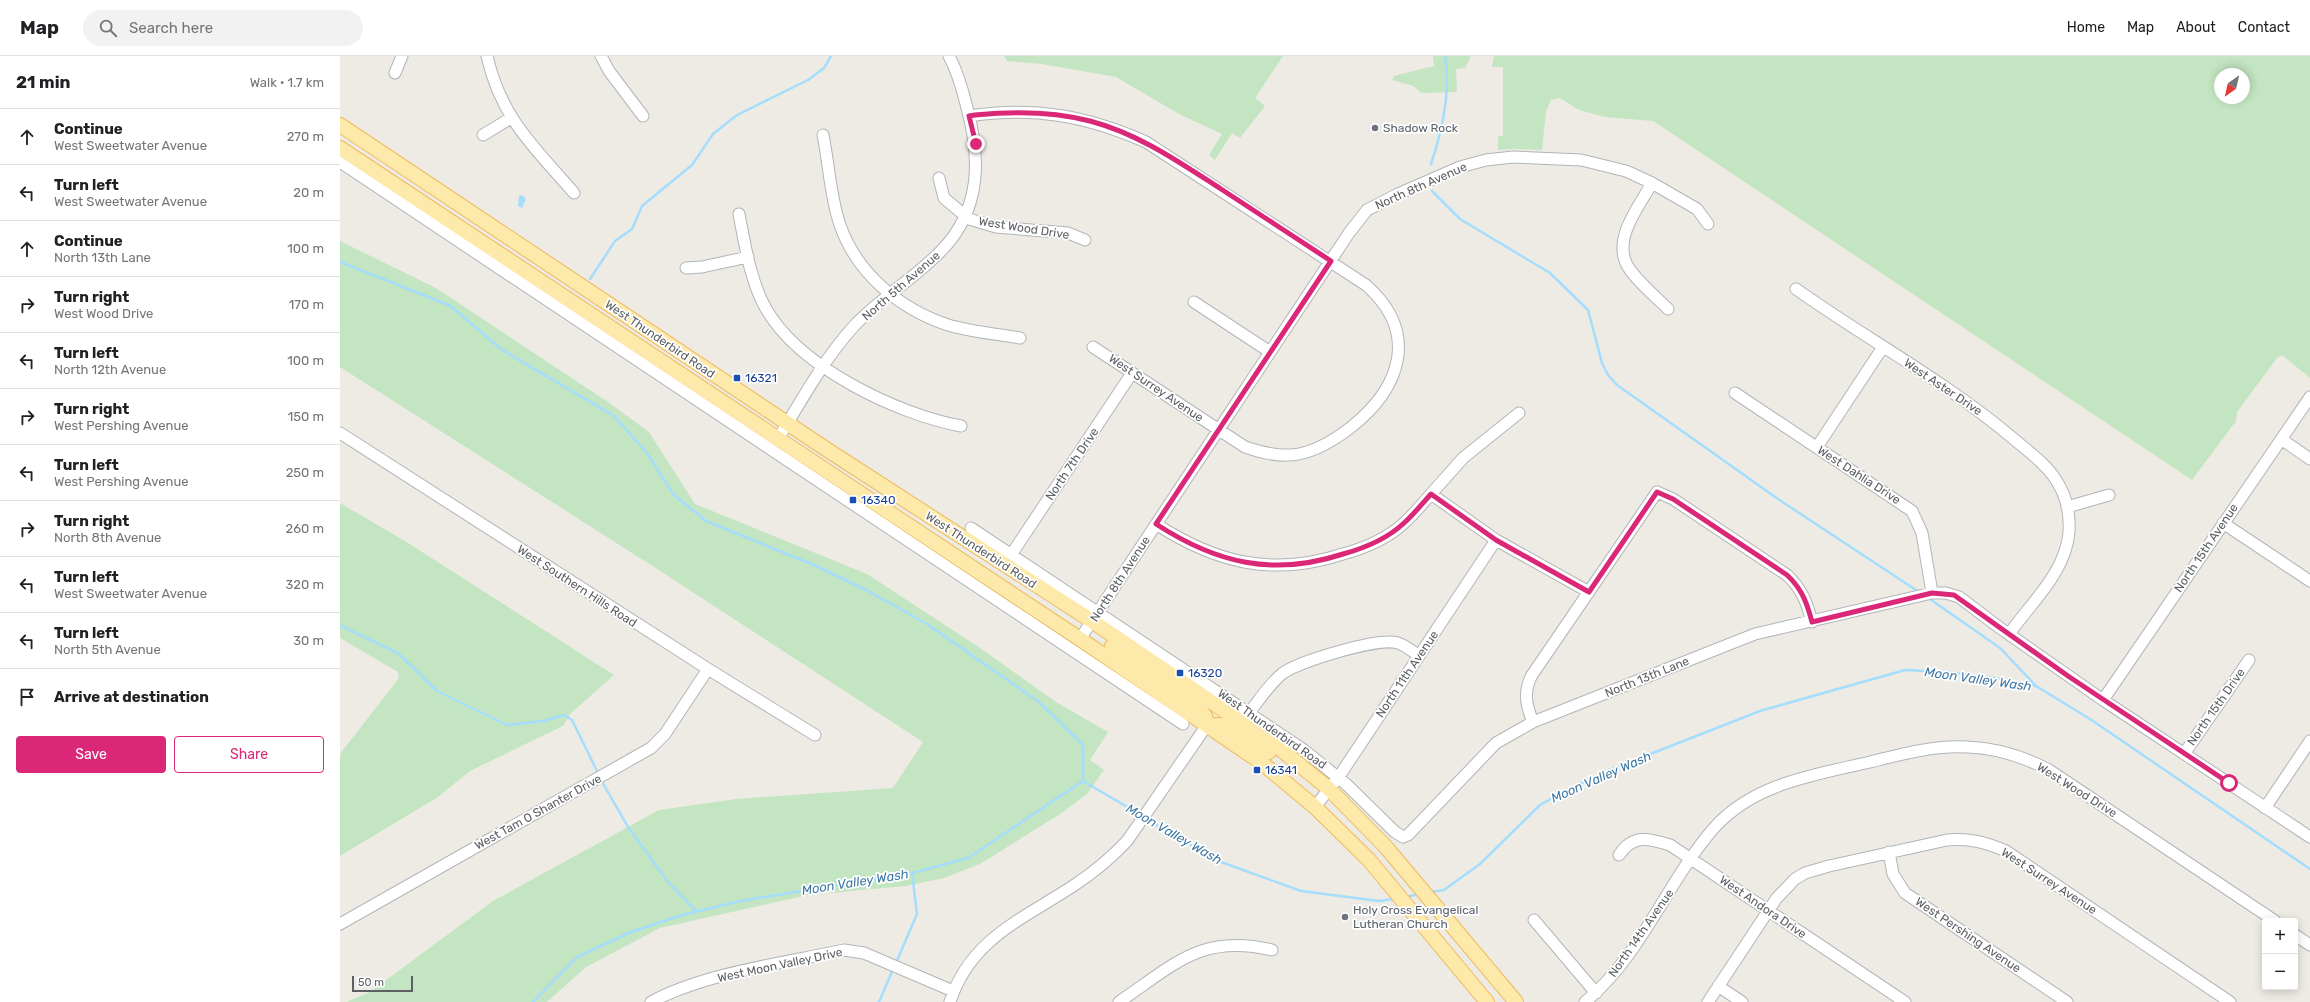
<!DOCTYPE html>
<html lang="en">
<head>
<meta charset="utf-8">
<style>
	:root { --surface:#fff; --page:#f2f2f2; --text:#202124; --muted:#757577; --line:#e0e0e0; --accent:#db2777 }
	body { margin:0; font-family:Rubik,sans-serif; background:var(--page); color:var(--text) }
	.controls { position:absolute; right:12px; bottom:12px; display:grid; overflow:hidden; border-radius:4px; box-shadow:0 2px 10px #0003 }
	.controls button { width:36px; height:36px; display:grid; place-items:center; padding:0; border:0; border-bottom:1px solid var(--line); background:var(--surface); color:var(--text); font:20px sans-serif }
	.compass { position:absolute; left:1874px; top:12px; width:36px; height:36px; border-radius:50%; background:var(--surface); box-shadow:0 2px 10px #0003; rotate:214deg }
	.scale { position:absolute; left:12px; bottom:10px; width:61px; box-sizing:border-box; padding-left:4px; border:2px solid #5c6064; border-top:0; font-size:11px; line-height:14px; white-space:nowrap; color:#5c6064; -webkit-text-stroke:3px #fff; paint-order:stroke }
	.stop { position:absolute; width:12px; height:12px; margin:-9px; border:3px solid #db2777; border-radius:50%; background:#fff }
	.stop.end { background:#db2777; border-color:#fff; box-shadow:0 1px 4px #0008 }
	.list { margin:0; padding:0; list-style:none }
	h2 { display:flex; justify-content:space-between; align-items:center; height:52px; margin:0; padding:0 16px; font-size:17px }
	h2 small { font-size:13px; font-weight:400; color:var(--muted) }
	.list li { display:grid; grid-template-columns:26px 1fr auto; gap:12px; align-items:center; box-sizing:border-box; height:56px; padding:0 16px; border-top:1px solid var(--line) }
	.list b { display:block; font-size:15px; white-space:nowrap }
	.list p { margin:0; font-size:13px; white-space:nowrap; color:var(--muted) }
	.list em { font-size:13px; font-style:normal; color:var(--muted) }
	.actions { display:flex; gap:8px; padding:12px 16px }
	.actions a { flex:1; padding:9px 0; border:1px solid var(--accent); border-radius:4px; text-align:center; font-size:14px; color:var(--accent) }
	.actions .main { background:var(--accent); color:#fff }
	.icon { flex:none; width:22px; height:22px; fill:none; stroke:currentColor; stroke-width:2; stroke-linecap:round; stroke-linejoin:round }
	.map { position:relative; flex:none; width:1970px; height:946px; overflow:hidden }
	header { display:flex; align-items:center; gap:24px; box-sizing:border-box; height:56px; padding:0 20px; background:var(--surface); border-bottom:1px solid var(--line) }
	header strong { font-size:19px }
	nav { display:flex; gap:22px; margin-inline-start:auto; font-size:14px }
	.search { width:280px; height:36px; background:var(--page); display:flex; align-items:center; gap:10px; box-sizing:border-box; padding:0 14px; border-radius:22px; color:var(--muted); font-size:15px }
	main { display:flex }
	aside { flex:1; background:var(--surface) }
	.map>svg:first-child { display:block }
	.green { fill:#c3e5c1; fill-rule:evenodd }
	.water { fill:#a5ddfd }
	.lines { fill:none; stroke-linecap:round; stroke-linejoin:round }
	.stream { stroke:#a5ddfd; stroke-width:2.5 }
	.minor-casing { stroke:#b1b5b8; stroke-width:13 }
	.major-casing { stroke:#eeba5d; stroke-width:16 }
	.minor { stroke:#fff; stroke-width:11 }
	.major { stroke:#fde9aa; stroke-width:14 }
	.route { stroke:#db2777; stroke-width:5 }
	.worship-dot { fill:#6b7280; stroke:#fff; stroke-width:1.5 }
	.transit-dot { fill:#1a4fb4; stroke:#fff; stroke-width:1.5 }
	.labels { text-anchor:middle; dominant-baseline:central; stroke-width:3.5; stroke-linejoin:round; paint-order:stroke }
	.worship-label { font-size:12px; fill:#5b616d; stroke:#fff; text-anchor:start }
	.street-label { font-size:12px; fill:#5c6064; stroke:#fff }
	.transit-label { font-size:12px; fill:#164399; stroke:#fff; text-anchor:start }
	.water-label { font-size:13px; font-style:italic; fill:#3f79a6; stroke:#fff }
</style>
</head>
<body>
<header>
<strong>Map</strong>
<div class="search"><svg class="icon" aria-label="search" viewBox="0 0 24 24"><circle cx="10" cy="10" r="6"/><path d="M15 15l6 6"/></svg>Search here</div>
<nav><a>Home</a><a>Map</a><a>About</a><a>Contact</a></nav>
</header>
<main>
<aside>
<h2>21 min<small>Walk · 1.7 km</small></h2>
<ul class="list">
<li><svg class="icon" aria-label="ahead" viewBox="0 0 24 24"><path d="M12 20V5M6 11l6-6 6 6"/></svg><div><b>Continue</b><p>West Sweetwater Avenue</p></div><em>270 m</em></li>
<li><svg class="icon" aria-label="left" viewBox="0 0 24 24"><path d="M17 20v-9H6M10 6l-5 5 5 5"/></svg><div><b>Turn left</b><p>West Sweetwater Avenue</p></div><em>20 m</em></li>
<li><svg class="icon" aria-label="ahead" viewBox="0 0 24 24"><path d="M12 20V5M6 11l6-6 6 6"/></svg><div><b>Continue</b><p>North 13th Lane</p></div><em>100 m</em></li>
<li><svg class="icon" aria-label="right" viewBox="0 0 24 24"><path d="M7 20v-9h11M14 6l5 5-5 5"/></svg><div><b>Turn right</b><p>West Wood Drive</p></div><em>170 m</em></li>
<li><svg class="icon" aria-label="left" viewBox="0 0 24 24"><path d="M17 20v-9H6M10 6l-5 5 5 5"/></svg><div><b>Turn left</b><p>North 12th Avenue</p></div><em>100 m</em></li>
<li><svg class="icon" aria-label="right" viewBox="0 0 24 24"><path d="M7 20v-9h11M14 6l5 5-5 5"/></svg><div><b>Turn right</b><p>West Pershing Avenue</p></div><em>150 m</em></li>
<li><svg class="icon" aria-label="left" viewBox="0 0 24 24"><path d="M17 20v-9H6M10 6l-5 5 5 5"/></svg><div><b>Turn left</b><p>West Pershing Avenue</p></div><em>250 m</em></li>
<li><svg class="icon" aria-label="right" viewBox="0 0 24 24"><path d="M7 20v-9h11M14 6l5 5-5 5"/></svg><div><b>Turn right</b><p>North 8th Avenue</p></div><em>260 m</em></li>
<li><svg class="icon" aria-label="left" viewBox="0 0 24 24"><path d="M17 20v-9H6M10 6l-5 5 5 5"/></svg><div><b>Turn left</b><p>West Sweetwater Avenue</p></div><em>320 m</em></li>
<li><svg class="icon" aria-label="left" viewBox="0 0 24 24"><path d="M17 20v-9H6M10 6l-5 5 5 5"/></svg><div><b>Turn left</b><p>North 5th Avenue</p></div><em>30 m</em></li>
<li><svg class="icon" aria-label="arrive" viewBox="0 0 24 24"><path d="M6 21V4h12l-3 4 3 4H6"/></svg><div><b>Arrive at destination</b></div></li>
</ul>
<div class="actions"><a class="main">Save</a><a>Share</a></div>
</aside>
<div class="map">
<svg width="1970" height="946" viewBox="0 0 1970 946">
	<rect width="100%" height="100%" fill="#eeebe4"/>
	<path class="green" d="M664,0h279l-28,42 10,8 -25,32 -8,-5 -17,27 -6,-5 13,-21 -43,-20 -63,-37 -74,-13 -35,-3z
		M1093,0h38l-6,12 -9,1 1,23 -35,1 -9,-7 -21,-6 2,-4 40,-10z
		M1154,0h816v322l-28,-23 -5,3 -40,54 -1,9 -44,59 -539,-359 -48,-4 -26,-7 -19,-12 -9,2 -5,11 -4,39 -28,-1 -16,1v-14h5v-69h-11zM1880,18h24v24h-24z
		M0,185l96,47 172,114 41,30 46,72 172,70 113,74 76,54 52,30 -18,28 14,10 -17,24 -27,20 -80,50 -36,14 -38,8 -98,9 -148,33 -74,39 -39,35h-201l24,-10 123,-91 166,-91 77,-11 157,-11 30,-46 -269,-175 -314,-200z
		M0,447l68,40 206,132 -44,39 -7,12 -93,45 -32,26 -98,59v-102l59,-76 -1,-6 -58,-34z"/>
	<path class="water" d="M182,139l4,4 -4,9 -4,-2 1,-10z"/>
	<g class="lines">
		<path class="stream" d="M1091,108c11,-33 20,-74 14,-108
			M1092,135l28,28 90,54 38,37 14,53 6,12 9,10 161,114 141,93
			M0,206l111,44 51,44 112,66 33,37 26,41 33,27 108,44 54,26 59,33 112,78 44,43v36
			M250,223l25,-38 17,-12 10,-23 50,-41 21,-31 24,-19 71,-35 16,-12 7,-12
			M1587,541l73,51 36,38
			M0,569l59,29 38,37 70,34 36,-4 21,-6 8,5 26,53
			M261,724l27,47 40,55 28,29
			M806,763l75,43 80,29 78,10 15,-2
			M1090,836l14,-2 36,-26 60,-59 25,-14 47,-22 148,-58 145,-41 42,2 55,7 34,7 54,33 220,150
			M1065,841l15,-3
			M556,907l21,-49 -5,-41
			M193,946l44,-45 54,-25 51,-17 58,-14 172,-28 56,-15 115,-77 58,34
			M539,946l14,-33"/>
		<defs>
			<path id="minor" d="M147,0c14,62 47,91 87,137
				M261,0l8,15 34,45
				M55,17l7,-17
				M629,60c65,-10 118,0 177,26l220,143c54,48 35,103 -16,143 -17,13 -38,26 -60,27 -16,1 -30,-3 -45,-8l-152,-100
				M143,79l28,-17
				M483,79c6,29 7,61 17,90 17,49 60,84 108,100 24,7 49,9 72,13
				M0,106l843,562
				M599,122l5,20 25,21 27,8 72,6 17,7
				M1312,127c-12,22 -38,53 -26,80 7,15 29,33 42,46
				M399,158c6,31 11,65 26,93 33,60 132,107 196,119
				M346,212l16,-1 46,-10
				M1456,233c72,51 151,93 219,151 14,12 31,24 41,40 10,15 14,34 13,52 -3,40 -38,71 -60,102
				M854,246l76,50
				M1395,337l177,118 10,22 10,60
				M0,377l368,236 107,66
				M438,383c23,-38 46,-80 76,-113 26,-28 60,-47 87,-75 41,-42 40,-94 25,-147 -4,-16 -9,-33 -17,-48
				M1941,383l29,20
				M1477,391l66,-100
				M1091,438l32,-36 56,-45
				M1727,451l42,-12
				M1883,467l87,58
				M816,468c60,39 117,53 187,30 22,-6 44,-15 61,-31 10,-9 18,-19 27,-29l65,46 93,52
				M631,472l333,222 42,34 49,48 8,5 5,-2 88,-92 37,-21 222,-88 177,-41h14l13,4 41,31 103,72 207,137
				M671,499l121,-182
				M740,583l269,-406 18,-23 31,-16 62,-27 26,-7 27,-3 68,3 45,11 26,12 45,26 11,15
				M1763,644l207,-303
				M909,657c11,-14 21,-30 34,-40 17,-12 96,-36 115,-30 7,2 14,8 21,13
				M1193,666c-7,-17 -10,-30 -1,-47l125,-183 16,7 114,76c15,14 20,28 25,47
				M1844,698l65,-94
				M975,751l27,-35 154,-232
				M1925,752l45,-67
				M1549,796l4,22 12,19 162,109
				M1279,799c14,-21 29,-17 51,-10l235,157
				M1194,864l62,73
				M0,868l311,-176 14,-14 43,-65
				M1955,879l15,10
				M1378,930l24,16
				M311,946c54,-29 133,-39 193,-52l20,3 89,38
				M610,946c20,-63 73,-83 123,-116 20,-13 38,-28 54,-45l80,-116
				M779,946c55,-37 82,-69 153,-52
				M1245,946c57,-47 81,-119 129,-174 40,-45 101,-53 156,-66 32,-8 64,-17 98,-15 28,1 56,10 81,23l226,151
				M1368,946l68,-103 19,-20 10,-6 24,-7 118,-26c22,-2 38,2 59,11l224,151"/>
			<path id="major" d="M0,69l483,322 269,174 186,126 51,42 56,57 131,156
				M0,92l740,491 182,124 53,44 54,53 118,142
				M772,590l83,59 10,11 2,9h15l47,27"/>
		</defs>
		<use href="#minor" class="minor-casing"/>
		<use href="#major" class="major-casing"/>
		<use href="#minor" class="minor"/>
		<use href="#major" class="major"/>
	</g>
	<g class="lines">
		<path class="route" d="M636,88l-7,-28 6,-1c39,-4 77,-4 115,6 49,13 89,41 131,68 37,24 73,48 110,72l-175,263c60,39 117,53 187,30 22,-6 44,-15 61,-31 10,-9 18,-19 27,-29l65,46 93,52 68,-100 16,7 114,76c15,14 20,28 25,47l120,-29 22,2 114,81 161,107"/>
	</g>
	<g class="worship-dot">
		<circle cx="1035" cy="72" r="4"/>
		<circle cx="1005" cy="861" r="4"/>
	</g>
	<g class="transit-dot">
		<rect x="393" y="318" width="8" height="8" rx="2"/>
		<rect x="509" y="440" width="8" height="8" rx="2"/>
		<rect x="836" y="613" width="8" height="8" rx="2"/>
		<rect x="913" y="710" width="8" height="8" rx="2"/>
	</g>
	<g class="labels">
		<g class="worship-label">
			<text x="1043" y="72">Shadow Rock</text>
			<text x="1013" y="854">Holy Cross Evangelical<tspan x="1013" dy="14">Lutheran Church</tspan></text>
		</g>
		<g class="street-label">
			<text transform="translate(1081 130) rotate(-24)">North 8th Avenue</text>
			<text transform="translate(684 172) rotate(9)">West Wood Drive</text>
			<text transform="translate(561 230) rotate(-41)">North 5th Avenue</text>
			<text transform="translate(320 283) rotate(34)">West Thunderbird Road</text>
			<text transform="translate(1603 331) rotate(34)">West Aster Drive</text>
			<text transform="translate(816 332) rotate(34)">West Surrey Avenue</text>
			<text transform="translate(732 408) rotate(-56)">North 7th Drive</text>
			<text transform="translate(1519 419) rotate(33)">West Dahlia Drive</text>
			<text transform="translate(1866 492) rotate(-56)">North 15th Avenue</text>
			<text transform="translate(641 494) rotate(33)">West Thunderbird Road</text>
			<text transform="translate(780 523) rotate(-57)">North 8th Avenue</text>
			<text transform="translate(237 530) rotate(33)">West Southern Hills Road</text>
			<text transform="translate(1067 618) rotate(-56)">North 11th Avenue</text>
			<text transform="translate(1307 621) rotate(-22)">North 13th Lane</text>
			<text transform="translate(1876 651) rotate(-55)">North 15th Drive</text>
			<text transform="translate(932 673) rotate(35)">West Thunderbird Road</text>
			<text transform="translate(1737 734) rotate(32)">West Wood Drive</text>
			<text transform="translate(198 756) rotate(-29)">West Tam O Shanter Drive</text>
			<text transform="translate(1709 825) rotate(33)">West Surrey Avenue</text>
			<text transform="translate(1423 851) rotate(34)">West Andora Drive</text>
			<text transform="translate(1301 877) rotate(-55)">North 14th Avenue</text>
			<text transform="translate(1628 879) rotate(34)">West Pershing Avenue</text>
			<text transform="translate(440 909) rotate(-12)">West Moon Valley Drive</text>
		</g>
		<g class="transit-label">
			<text x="405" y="322">16321</text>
			<text x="521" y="444">16340</text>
			<text x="848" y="617">16320</text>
			<text x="925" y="714">16341</text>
		</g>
		<g class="water-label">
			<text transform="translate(1638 623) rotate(8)">Moon Valley Wash</text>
			<text transform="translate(1261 721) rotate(-24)">Moon Valley Wash</text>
			<text transform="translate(834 778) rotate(30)">Moon Valley Wash</text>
			<text transform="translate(515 826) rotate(-9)">Moon Valley Wash</text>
		</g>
	</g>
</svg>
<div class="controls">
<button>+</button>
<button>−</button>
</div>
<svg class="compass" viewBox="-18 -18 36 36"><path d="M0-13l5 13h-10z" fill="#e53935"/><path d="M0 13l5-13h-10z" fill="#757577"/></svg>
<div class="scale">50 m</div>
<div class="stop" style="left:1889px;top:727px"></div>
<div class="stop end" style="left:636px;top:88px"></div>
</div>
</main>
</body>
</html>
